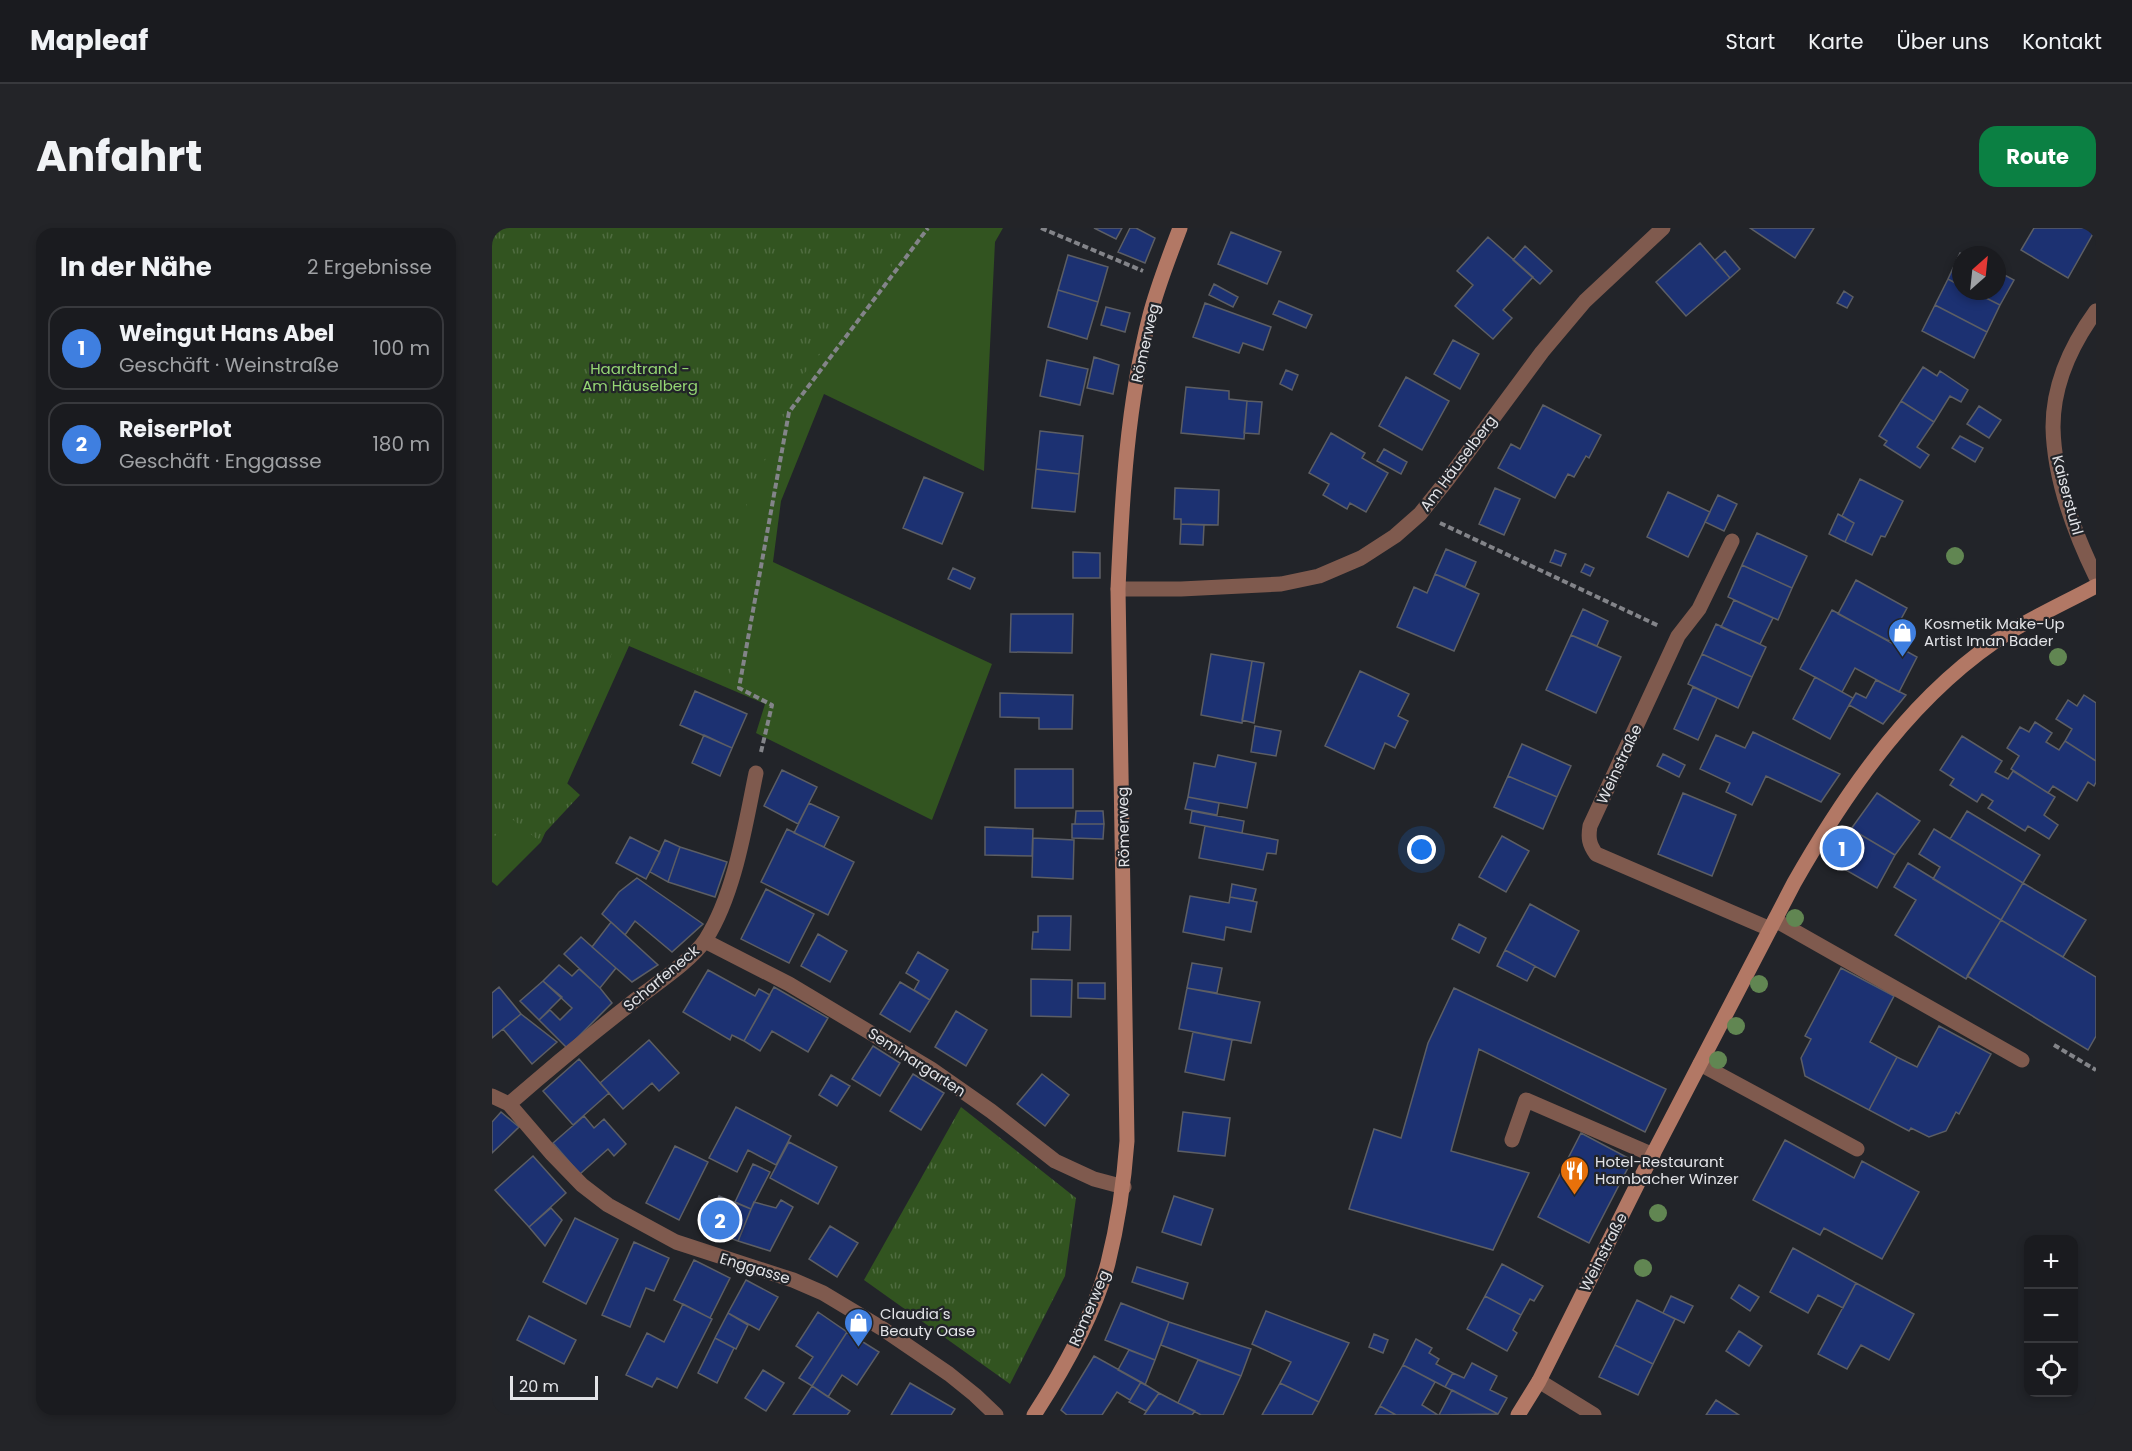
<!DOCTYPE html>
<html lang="de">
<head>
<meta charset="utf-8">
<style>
	:root { --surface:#1a1b1f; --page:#232428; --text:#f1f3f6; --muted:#9fa1a4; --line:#38393d; --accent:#0b8043 }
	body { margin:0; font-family:Poppins,sans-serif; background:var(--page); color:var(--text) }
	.controls { position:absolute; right:18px; bottom:18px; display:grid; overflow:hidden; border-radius:12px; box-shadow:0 3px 9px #0003 }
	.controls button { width:54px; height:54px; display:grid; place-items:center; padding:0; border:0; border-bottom:2px solid var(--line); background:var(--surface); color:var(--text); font:30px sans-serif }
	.compass { position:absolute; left:1460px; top:18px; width:54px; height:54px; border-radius:50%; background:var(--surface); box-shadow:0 3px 9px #0003; rotate:27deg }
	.scale { position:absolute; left:18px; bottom:15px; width:88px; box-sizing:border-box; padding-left:6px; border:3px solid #e2e3e7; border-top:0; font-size:16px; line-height:21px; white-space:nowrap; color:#e2e3e7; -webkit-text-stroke:4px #222429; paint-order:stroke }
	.you { position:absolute; left:930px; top:622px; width:21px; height:21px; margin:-15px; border:4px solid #fff; border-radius:50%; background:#1a73e8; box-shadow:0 0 0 9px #1a73e833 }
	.badge { display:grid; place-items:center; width:39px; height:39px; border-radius:50%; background:var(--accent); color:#fff; font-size:20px; font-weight:700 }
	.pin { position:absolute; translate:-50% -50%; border:3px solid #fff; box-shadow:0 2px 6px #0006 }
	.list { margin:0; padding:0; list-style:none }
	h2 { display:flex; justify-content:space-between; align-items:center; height:78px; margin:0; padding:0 24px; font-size:26px }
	h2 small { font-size:20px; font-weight:400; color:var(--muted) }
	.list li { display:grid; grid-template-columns:39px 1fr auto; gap:18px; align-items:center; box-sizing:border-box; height:84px; margin:0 12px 12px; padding:0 12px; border:2px solid var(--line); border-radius:18px }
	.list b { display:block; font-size:22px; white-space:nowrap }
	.list p { margin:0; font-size:20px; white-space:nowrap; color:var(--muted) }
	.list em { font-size:20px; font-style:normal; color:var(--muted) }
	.icon { flex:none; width:33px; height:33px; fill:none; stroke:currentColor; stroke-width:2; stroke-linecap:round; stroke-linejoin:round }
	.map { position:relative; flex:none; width:1604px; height:1187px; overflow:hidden; border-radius:18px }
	header { display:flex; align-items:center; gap:36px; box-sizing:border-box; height:84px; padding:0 30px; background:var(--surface); border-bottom:2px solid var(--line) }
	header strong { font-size:28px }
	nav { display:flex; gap:33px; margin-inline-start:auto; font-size:21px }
	.intro { display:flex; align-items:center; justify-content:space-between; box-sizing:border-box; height:144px; padding:0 36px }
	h1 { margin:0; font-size:42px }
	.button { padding:15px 27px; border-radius:18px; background:var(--accent); color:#fff; font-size:21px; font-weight:700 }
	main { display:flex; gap:36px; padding:0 36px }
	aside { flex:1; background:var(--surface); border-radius:18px; box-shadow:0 3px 9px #0003 }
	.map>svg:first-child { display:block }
	.grass { fill:#325420 }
	.park { fill:url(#park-tufts) }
	.building { fill:#1c3172; stroke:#5c5e64; stroke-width:1.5 }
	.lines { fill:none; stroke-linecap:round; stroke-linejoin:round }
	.path { stroke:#838489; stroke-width:4; stroke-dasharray:6 3; stroke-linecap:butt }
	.lane { stroke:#7f5a4e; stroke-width:15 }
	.street { stroke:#7f5a4e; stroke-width:15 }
	.secondary { stroke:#b27865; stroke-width:15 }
	.tree { fill:#618652 }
	.labels { text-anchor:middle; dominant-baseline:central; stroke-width:4.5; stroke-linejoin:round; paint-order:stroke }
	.street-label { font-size:15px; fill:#e2e3e7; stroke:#222429 }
	.park-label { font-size:15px; fill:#95d774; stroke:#222429 }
	.poi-label { font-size:15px; fill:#e2e3e7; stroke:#222429; text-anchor:start }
</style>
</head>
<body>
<header>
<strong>Mapleaf</strong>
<nav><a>Start</a><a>Karte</a><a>Über uns</a><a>Kontakt</a></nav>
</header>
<div class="intro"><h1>Anfahrt</h1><a class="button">Route</a></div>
<main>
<aside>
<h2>In der Nähe<small>2 Ergebnisse</small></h2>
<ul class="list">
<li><span class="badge" style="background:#3f7fe0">1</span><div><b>Weingut Hans Abel</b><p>Geschäft · Weinstraße</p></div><em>100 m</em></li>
<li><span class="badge" style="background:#3f7fe0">2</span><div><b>ReiserPlot</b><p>Geschäft · Enggasse</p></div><em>180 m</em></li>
</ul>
</aside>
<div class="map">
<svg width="1604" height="1187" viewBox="0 0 1604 1187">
	<defs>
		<pattern id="park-tufts" width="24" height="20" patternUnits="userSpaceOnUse" patternTransform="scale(1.5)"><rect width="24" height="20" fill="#325420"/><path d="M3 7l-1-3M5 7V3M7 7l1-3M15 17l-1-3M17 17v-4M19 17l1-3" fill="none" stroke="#4f6c40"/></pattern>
	</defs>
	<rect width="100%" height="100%" fill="#222429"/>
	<path class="grass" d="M256,0h255l-8,14 -11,229 -160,-77 -43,107 -8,61 219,102 -60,156 -176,-87 9,-29 -136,-58 -88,196 -44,44 -5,-4v-371z"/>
	<path class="park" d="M0,0h431l-124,152 -52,123 -3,72 -15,108 -113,-43 -29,89 -29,46 22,20 -42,45 -26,-21 -20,20z
		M469,879l115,91 -11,78 -55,108 -146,-104z"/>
	<path class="building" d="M602,0h28l-6,11z
		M638,0h6l19,10 -10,25 -27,-11z
		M1258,0h64l-19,30z
		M1542,0h62v5l-2,-1 -26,46 -47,-28z
		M739,4l50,20 -14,32 -49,-20z
		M996,9l45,40 -30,33 9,8 -19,21 -38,-33 18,-21 -16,-14z
		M1208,15l30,35 -44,38 -30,-34z
		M1033,18l27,25 -12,13 -27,-24z
		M1233,23l15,18 -10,9 -15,-18z
		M1468,25l4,2h-3v31l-13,-7z
		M576,27l40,12 -10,35 -40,-12z
		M1505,43l17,9 -14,25 -28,-14h25z
		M1456,51l13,7v5h11l28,14 -13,27 -52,-27z
		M722,56l24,13 -5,10 -24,-12z
		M566,62l40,12 -11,37 -39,-12z
		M1352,63l9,6 -6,11 -10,-5z
		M787,73l33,14 -6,13 -33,-14z
		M713,75l66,24 -8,23 -20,-7 -4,10 -46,-16z
		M1443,77l52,27 -13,26 -52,-27z
		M614,79l24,6 -5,19 -24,-7z
		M961,112l26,14 -19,35 -26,-15z
		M602,129l25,8 -6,29 -26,-6z
		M555,132l41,9 -8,36 -40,-9z
		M1431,139l14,9 3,-5 28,19 -7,12 -11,-6 -16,26 -33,-21z
		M794,142l12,5 -6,15 -12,-6z
		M914,149l43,24 -27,49 -43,-24z
		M694,159l43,4v8l18,2 -3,38 -63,-6z
		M755,173l15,1 -3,32 -15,-1z
		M1409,173l33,21 -17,25 12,8 -9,13 -36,-23 3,-4 -8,-5z
		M1051,177l58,30 -12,23 -3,-2 -12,21 -6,-3 -13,24 -57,-30 13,-24 9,5z
		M1487,178l22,14 -12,18 -22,-14z
		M548,203l43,5 -4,38 -43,-5z
		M839,205l34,20 -3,5 26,15 -22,39 -16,-9 -3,6 -24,-14 6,-11 -20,-11z
		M1468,208l23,12 -8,14 -23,-14z
		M892,221l23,13 -6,12 -24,-13z
		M544,241l43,5 -4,38 -43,-4z
		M432,249l39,16 -21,51 -39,-16z
		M1368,251l43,22 -18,36 -4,-1 -9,19 -27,-13 9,-19 -12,-7z
		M683,260l44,2 -1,35 -37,-1v-5h-7z
		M1003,260l25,11 -16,36 -25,-11z
		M1176,264l42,20 -22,45 -41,-20z
		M1226,267l19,9 -13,27 -19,-9z
		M1346,286l16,9 -9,19 -16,-8z
		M689,296l23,1 -1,20 -23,-1z
		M1265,305l50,23 -15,32 -50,-23z
		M954,321l30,13 -11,25 -30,-13z
		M1063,322l11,4 -5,12 -11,-4z
		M581,324l27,1v25h-27z
		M1093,336l9,4 -4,8 -9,-4z
		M1250,337l50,23 -14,32 -50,-23z
		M461,340l22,10 -5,11 -22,-10z
		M943,346l44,20 -25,57 -57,-24 17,-40 13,6z
		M1364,352l51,28 -18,33 -51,-27z
		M1242,372l39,18 -13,26 -39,-17z
		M1091,381l25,12 -11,25 -26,-11z
		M1340,382l85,47 -18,35 -44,-24 -13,24 -42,-23z
		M519,386h62l-1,39 -62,-1z
		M1224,396l50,23 -14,30 -50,-23z
		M1079,407l50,22 -25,56 -50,-23z
		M719,426l41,7 -10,62 -41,-8z
		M1210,426l50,23 -14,31 -50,-24z
		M760,433l12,2 -10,60 -12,-3z
		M868,443l49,23 -11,22 10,5 -13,27 -10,-5 -11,26 -49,-23z
		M1323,449l38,21 -23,41 -37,-20z
		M1384,452l30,15 -23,29 -34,-19 7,-12 10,5z
		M1201,459l24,11 -19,42 -24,-11z
		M203,463l52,23 -15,34 -52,-23z
		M508,465l73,2 -1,34h-33v-11l-39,-1z
		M1592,467l12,8v58l-31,-20 7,-12 -16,-10 12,-19 9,6z
		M1543,494l17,11 -6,9 13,8 6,-9 31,20v21l-2,4 -6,-4 -11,19 -24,-15 -5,7 -37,-24 8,-13 -12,-8 13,-21 9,5z
		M763,498l26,5 -5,25 -25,-4z
		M1261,504l87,42 -19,28 -55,-26 -14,29 -26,-13 4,-9 -30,-14 16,-34 29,13z
		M212,507l28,13 -12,28 -28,-13z
		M1470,508l40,25 -7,11 13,7 5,-8 42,26 -11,18 14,10 -9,14 -21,-13 -3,5 -37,-23 5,-7 -11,-7 -5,8 -27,-17 4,-6 -14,-9z
		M1030,516l49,22 -14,31 -49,-21z
		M1171,526l22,11 -6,12 -22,-11z
		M726,527l38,8 -9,45 -59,-11 6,-34 21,4z
		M523,541h58v39h-58z
		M290,542l35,17 -19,37 -34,-18z
		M1016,548l49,21 -14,32 -49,-22z
		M1191,565l53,22 -24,61 -54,-22z
		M1385,565l43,28 -25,34 -44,-26z
		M696,569l31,6 -2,12 -32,-6z
		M317,575l30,14 -15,30 -30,-14z
		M584,583h27l1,13h-29z
		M700,583l52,10 -2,12 -52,-10z
		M1475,583l73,44 -17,28 -73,-44z
		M580,596h32l-1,15 -31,-1z
		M713,598l73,14 -2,14 -9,-1 -4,17 -64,-12z
		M493,599l48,2 -1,27 -47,-1z
		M295,601l67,33 -26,53 -67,-33z
		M1359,601l44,26 -18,33 -45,-26z
		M1442,601l89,54 -22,37 -68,-41 7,-12 -21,-13z
		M1010,608l27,15 -23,41 -27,-15z
		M138,609l30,15 -14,27 -30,-16z
		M541,610l41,2 -1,39 -41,-2z
		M173,612l15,7 -12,35 -18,-10z
		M188,619l47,15 -12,35 -47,-15z
		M1416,635l93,57 -35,59 -71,-44 21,-35 -22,-13z
		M145,650l66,46 -31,28 -37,-31 -10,14 -23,-21 17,-22z
		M1531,655l63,37 -23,37 -62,-37z
		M740,656l24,5 -3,12 -23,-4z
		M274,661l48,25 -25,49 -48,-24z
		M698,668l39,7 1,-6 27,5 -6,30 -25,-5 -2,13 -41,-8z
		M1038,676l49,27 -24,46 -50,-27z
		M546,688h33l-1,34 -38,-1 1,-17h5z
		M1509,692l95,57v59l-8,14 -121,-74z
		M119,694l47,43 -26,17 -40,-35z
		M967,696l27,14 -7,15 -27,-14z
		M326,706l29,17 -17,31 -29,-16z
		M89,709l35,31 -16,20 -36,-34z
		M1013,722l30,16 -8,15 -30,-15z
		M426,724l30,18 -18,30 -16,-10 5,-9 -13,-8z
		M700,735l30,5 -5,25 -30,-5z
		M67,737l13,11 7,-7 21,19 12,15 -45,45 -28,-28 11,-10 10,10 12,-12 -29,-27z
		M1349,740l53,28 -24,46 27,15 -28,53 -64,-34 -4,-18 10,-19 -6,-3z
		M216,742l47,26 4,-7 11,6 -26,46 -12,-6 -2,5 -47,-28z
		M539,751l41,1 -1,37 -40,-1z
		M51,753l19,16 -23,23 -19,-19z
		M408,754l30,18 -20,32 -30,-18z
		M586,755h27v16l-27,-1z
		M7,759l22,27 -29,24v-45z
		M282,759l54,31 -20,34 -36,-21 -12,20 -16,-10z
		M695,760l73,14 -9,41 -72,-14z
		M962,760l212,101 -21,43 -166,-83 -28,102 78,22 -36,77 -144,-41 25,-80 27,9 27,-95z
		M464,783l31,19 -21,36 -31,-19z
		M29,786l36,28 -25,22 -29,-35z
		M1447,798l52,28 -32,60 -3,-2 -10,19 -17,6 -18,-9 -2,3 -40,-21 28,-53 20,10z
		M701,804l39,8 -8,40 -39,-8z
		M157,812l30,33 -20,18 -7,-8 -29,26 -23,-26z
		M381,818l27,17 -20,33 -28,-17z
		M87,831l30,34 -36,32 -30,-34z
		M421,846l31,19 -23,37 -31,-19z
		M550,846l27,21 -24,31 -28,-22z
		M339,847l19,11 -13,20 -18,-11z
		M244,879l55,29 -15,29 -28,-15 -11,22 -28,-14z
		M9,884l18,15 -27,26v-31z
		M691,884l47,6 -5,38 -47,-5z
		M92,888l10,12 10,-9 22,25 -12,12 -6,-7 -28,25 -27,-31z
		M1089,905l51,27 -43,83 -51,-26z
		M1293,912l69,38 8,-17 57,31 -37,67 -58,-31 -4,7 -67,-35z
		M297,914l48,25 -19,37 -48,-26z
		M183,918l33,16 -29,58 -33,-17z
		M41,928l33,37 -37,34 -34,-37z
		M261,936l17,8 -19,37 -16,-7z
		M227,968l32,13 -13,32 -35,-13z
		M682,968l39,13 -12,36 -39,-13z
		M289,972l12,7 -23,44 -32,-10 16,-39 22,6z
		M59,980l11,12 -17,26 -16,-19z
		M83,990l43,21 -32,65 -43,-22z
		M338,998l28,17 -21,34 -28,-18z
		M142,1014l35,16 -15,33 -8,-3 -16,39 -28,-12z
		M1301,1020l63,35 -13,25 -25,-13 -10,18 -38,-21z
		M202,1032l36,18 -20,40 -36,-18z
		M1010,1036l41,22 -9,15 -4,-2 -9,16 -36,-19z
		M645,1039l51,16 -5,16 -51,-17z
		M254,1052l32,17 -19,33 -31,-17z
		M1364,1055l58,31 -25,46 -28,-15 -14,24 -29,-15z
		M1247,1057l20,12 -9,14 -19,-13z
		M993,1068l36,19 -8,15 4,3 -10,18 -40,-22z
		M1179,1068l22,10 -9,17 -21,-10z
		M1145,1072l38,19 -22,45 -38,-19z
		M629,1075l48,19 -14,38 -50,-20z
		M191,1076l29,15 -35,69 -20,-10 -5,9 -26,-12 21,-42 17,9z
		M774,1083l83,32 -30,59 -39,-19 11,-21 -39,-18z
		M326,1084l29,20 -35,54 -13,-8 14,-21 -17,-11z
		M236,1085l20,12 -12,24 -21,-11z
		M37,1088l47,24 -12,24 -47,-24z
		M677,1094l82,27 -10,27 -80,-31z
		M1247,1103l23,15 -13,20 -23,-15z
		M355,1104l32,20 -22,33 -15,-10 -14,22 -16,-11z
		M882,1106l14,6 -5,13 -14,-6z
		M223,1110l19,10 -17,35 -19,-10z
		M924,1111l16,9 -3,5 10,6 -3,5 17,9 -8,14 -42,-22z
		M1123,1117l38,19 -15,31 -39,-18z
		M637,1122l26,10 -10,25 -27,-15z
		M602,1128l47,26 -11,18 -13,-8 -15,23h-35l-6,-5z
		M706,1132l43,16 -18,39h-22l-23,-12z
		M980,1135l25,13 -7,14 17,8 -9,16 -53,-27 8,-14 11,5z
		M911,1137l32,17 -13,23 16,10h-42l-16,-9z
		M271,1142l21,13 -18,28 -21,-13z
		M649,1154l18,11 -13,18 -17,-9z
		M418,1155l45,26 -4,6h-60z
		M788,1155l39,19 -7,13h-50z
		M320,1158l38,25 -3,4h-54z
		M960,1162l46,24 -59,1z
		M667,1165l19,10 17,8 -3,4h-48z
		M1224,1172l23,15h-33z
		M888,1178l16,9h-21z"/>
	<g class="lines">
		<path class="path" d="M549,0l102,43
			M948,295l219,103
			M269,524l11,-47 -33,-17 50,-276 139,-184
			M1562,817l42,25"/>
		<path class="lane" d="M1283,692l247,140
			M1208,836l157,85
			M1020,912l14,-40 127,55"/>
		<path class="street" d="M1604,83c-24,33 -43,74 -43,116 1,51 21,105 43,150
			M1240,313l-33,68 -21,27 -88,190c-2,12 -1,18 6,28l174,75
			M626,361h63l100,-5 38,-8 42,-18 34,-22 25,-22 28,-35 94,-127 43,-51 78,-73
			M213,713l84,43 142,85 60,42 64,50 39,18 30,8
			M0,868l17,8 43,50 30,31 26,20 68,37 117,38 30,13 60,36 66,45 26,21 21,20
			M17,876c39,-34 79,-67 120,-99 22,-18 62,-43 77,-66 29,-46 39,-113 50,-166
			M1047,1153l55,34"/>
		<path class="secondary" d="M542,1187c28,-43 61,-102 74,-152 10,-40 16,-81 19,-122l-9,-552c4,-92 9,-184 32,-274 8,-30 19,-58 30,-87
			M1026,1187l21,-34 100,-200 155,-298c54,-95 122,-193 217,-252 27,-16 57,-30 85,-45"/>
	</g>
	<g class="tree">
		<circle cx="1463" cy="328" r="9"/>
		<circle cx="1566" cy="429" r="9"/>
		<circle cx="1303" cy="690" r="9"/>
		<circle cx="1267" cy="756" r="9"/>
		<circle cx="1244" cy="798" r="9"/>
		<circle cx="1226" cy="832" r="9"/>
		<circle cx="1166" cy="985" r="9"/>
		<circle cx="1151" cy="1040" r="9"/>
	</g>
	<defs>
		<symbol id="shop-pin" viewBox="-11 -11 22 30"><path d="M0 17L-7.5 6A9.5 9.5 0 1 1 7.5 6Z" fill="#3f7fe0" stroke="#222429"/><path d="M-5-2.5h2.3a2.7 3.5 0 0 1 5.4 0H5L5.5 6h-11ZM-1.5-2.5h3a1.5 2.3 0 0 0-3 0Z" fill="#fff"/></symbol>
		<symbol id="restaurant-pin" viewBox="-11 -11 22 30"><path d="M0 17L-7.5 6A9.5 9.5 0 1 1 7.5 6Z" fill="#e8710a" stroke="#222429"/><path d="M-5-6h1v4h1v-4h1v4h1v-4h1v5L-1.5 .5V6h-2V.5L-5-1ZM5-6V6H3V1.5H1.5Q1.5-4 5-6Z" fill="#fff"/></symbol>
	</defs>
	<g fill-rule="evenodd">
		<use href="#shop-pin" x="1394" y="388" width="33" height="45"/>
		<use href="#restaurant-pin" x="1066" y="926" width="33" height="45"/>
		<use href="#shop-pin" x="350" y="1078" width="33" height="45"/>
	</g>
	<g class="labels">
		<g class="street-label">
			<text transform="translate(653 115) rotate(-77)">Römerweg</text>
			<text transform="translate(966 235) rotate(-53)">Am Häuselberg</text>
			<text transform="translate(1576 267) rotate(75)">Kaiserstuhl</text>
			<text transform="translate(1127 536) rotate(-65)">Weinstraße</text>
			<text transform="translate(631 599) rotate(-91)">Römerweg</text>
			<text transform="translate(169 750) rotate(-40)">Scharfeneck</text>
			<text transform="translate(425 834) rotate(33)">Seminargarten</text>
			<text transform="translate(1111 1024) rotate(-63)">Weinstraße</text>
			<text transform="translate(263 1040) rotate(17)">Enggasse</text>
			<text transform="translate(597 1080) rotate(-67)">Römerweg</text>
		</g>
		<g class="park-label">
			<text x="148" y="140">Haardtrand -<tspan x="148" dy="17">Am Häuselberg</tspan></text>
		</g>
		<g class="poi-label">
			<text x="1432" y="395">Kosmetik Make-Up<tspan x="1432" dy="17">Artist Iman Bader</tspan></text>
			<text x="1103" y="933">Hotel-Restaurant<tspan x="1103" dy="17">Hambacher Winzer</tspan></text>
			<text x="388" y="1085">Claudia´s<tspan x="388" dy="17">Beauty Oase</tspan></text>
		</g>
	</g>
</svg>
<div class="controls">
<button>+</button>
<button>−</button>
<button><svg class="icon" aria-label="locate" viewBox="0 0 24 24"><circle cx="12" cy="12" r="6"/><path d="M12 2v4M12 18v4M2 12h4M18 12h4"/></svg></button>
</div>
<svg class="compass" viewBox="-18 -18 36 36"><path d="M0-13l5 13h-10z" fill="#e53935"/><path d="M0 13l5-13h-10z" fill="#9fa1a4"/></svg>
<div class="scale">20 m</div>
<div class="you"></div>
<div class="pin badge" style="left:1350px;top:620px;background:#3f7fe0">1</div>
<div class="pin badge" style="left:228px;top:992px;background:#3f7fe0">2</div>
</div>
</main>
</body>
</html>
